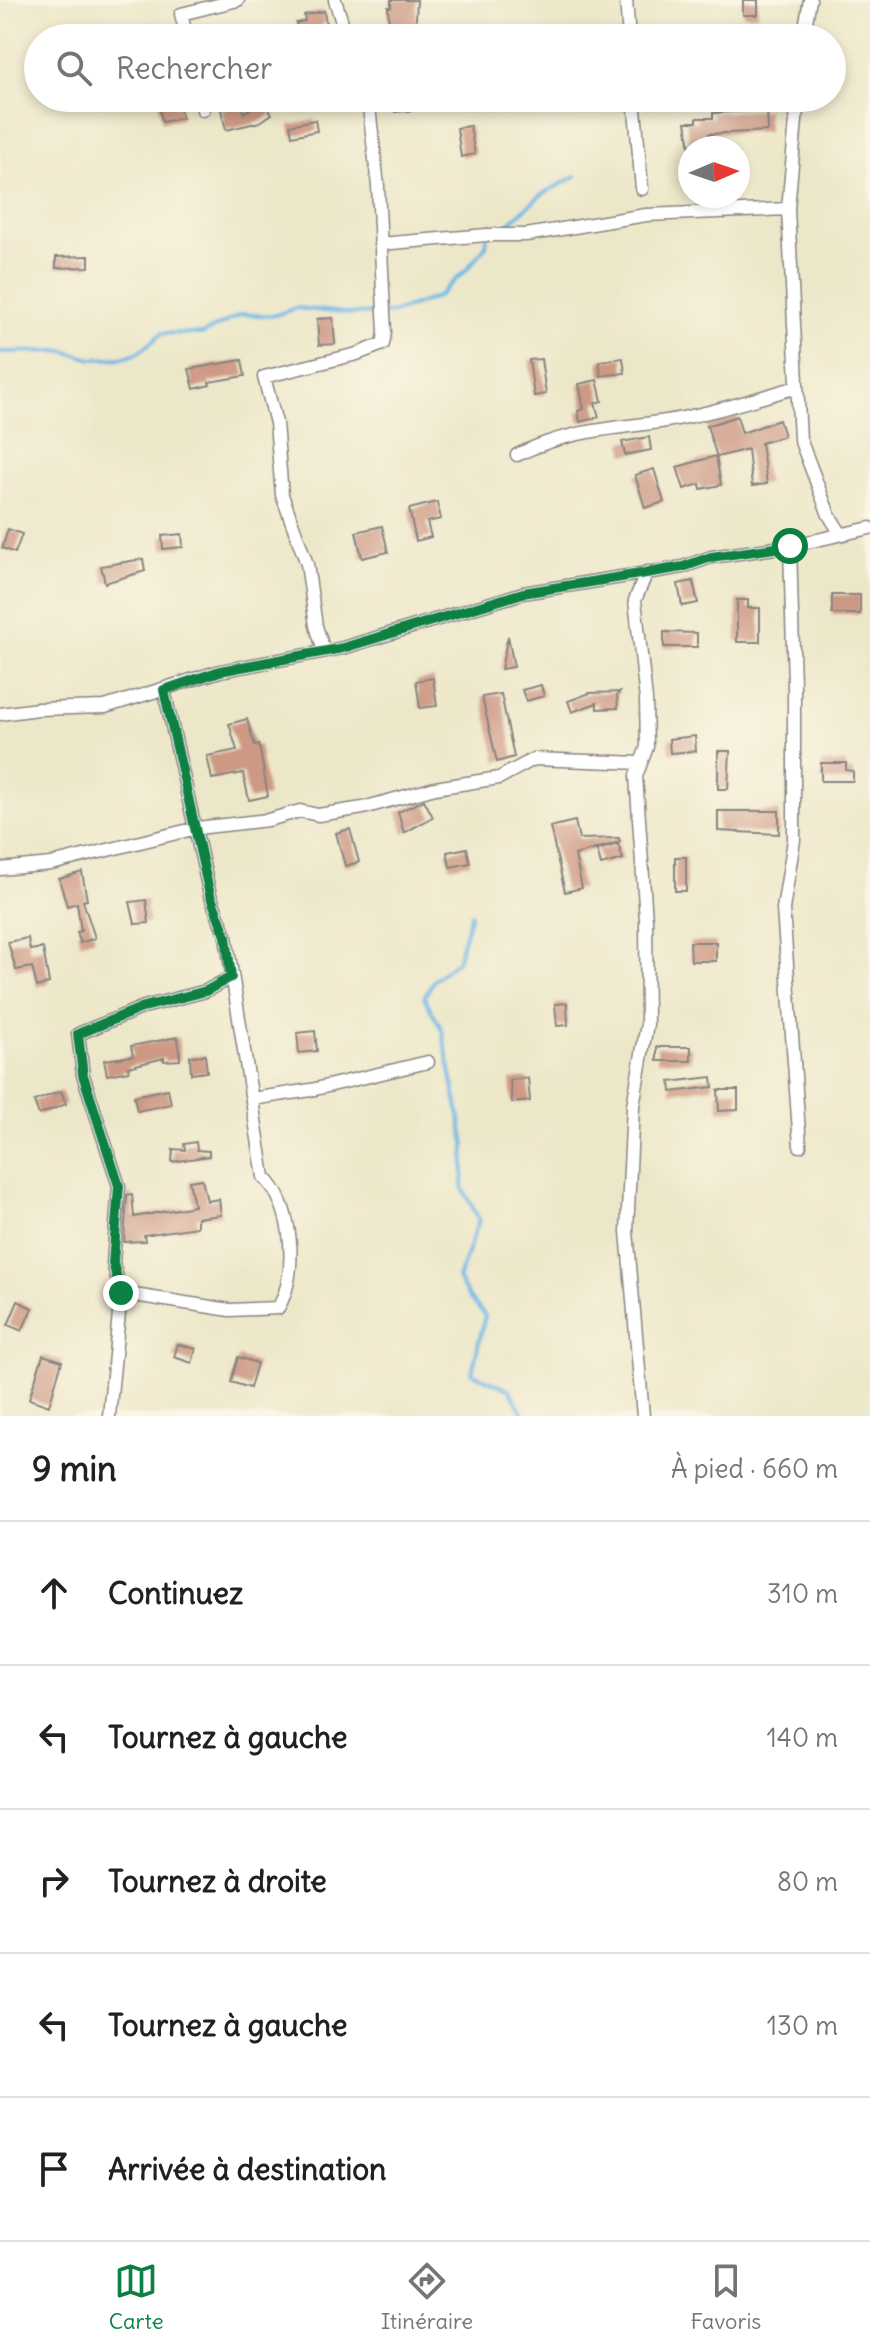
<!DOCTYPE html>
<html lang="fr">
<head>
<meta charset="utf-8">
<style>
	:root { --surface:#fff; --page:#f6f6f6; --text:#202124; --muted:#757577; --line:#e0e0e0; --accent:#0b8043 }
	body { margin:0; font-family:Delius,sans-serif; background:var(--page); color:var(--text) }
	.compass { position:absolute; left:678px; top:136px; width:72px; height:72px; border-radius:50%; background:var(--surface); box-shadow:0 4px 12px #0003; rotate:88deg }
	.stop { position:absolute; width:24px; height:24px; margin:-18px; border:6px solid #0b8043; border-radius:50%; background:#fff }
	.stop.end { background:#0b8043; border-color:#fff; box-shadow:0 2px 8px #0008 }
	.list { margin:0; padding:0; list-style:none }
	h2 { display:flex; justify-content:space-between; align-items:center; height:104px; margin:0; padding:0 32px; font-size:34px }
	h2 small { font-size:26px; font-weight:400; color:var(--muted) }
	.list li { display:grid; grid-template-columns:52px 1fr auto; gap:24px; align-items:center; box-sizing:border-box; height:144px; padding:0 32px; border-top:2px solid var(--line) }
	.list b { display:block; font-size:30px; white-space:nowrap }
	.list em { font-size:26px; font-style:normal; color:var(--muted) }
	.icon { flex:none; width:44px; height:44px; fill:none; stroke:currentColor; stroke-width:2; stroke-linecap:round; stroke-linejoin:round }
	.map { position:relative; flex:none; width:870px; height:1416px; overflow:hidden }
	.search { position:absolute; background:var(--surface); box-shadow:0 4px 12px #0003; left:24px; right:24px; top:24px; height:88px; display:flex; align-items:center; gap:20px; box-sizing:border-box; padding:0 28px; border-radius:44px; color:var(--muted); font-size:30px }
	.sheet { height:824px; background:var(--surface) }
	nav { display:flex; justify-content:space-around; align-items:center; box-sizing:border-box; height:112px; border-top:2px solid var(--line); background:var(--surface); font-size:22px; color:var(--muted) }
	nav a { display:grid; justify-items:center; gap:4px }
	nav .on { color:var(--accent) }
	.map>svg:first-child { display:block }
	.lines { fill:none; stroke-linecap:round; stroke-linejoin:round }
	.stream { stroke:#6cb7e5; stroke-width:4 }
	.building { fill:#cd9984 }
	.minor-casing { stroke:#888482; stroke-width:15 }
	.minor { stroke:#fff; stroke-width:12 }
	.route { stroke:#0b8043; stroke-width:10 }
</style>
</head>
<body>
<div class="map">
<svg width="870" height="1416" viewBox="0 0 870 1416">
	<rect width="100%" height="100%" fill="#fcf5e5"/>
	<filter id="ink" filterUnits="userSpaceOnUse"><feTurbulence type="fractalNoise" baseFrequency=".0125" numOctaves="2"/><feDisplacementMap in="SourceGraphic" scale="16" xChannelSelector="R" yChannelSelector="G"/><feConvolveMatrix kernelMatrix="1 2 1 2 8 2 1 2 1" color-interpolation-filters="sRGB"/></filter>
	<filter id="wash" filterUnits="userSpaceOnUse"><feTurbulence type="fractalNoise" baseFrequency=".006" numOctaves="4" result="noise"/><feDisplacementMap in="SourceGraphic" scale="32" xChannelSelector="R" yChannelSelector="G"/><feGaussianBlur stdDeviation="1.8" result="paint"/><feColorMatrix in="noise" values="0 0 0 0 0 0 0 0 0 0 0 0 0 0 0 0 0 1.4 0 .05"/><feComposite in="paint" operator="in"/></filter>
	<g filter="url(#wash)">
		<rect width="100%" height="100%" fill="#ede7c9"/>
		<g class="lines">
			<path class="stream" d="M496,231l9,-4 37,-33 34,-18
				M0,352l64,-1 28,8 30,-1 18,-6 22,-19 40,1 40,-20 30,2 24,-8 59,6 37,-1 45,-16 30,-28 19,-23 1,-8
				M471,914l-14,47 -23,19 -10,17 18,33 23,114 -2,44 16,32 -21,59 12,20 15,16 -13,58 38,17 14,26"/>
		</g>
		<g id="blocks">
			<path class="building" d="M391,0h26l-2,38h-31v-13h5l-1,-18h3z
				M743,0h15v15h-15z
				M324,11l2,12 -4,1 1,14h-24l-3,-15 9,-2 -1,-6z
				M173,98l1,8 5,-1 3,13 -20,4 -4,-22z
				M394,98h20l1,12 -20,2z
				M263,100l9,14 -12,8 -34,8 -5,-20 21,-5 2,8z
				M767,110l1,21 -59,3 1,14h-20l-4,-26h11v-4h16v-5z
				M315,120l2,11 -25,5 -2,-11z
				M470,126l5,28 -14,3 -4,-29z
				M89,256v11l-33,1v-11z
				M333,318l2,26 -16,1 -2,-26z
				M623,358l2,15 -24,3 -2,-15z
				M541,359l5,35 -12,2 -5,-36z
				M242,360l3,16 -36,6 1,3 -16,4 -5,-20z
				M597,380l5,21 -7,2 4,14 -19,5 -2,-11 6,-2 -5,-25z
				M737,416l5,17 37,-13 5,16 -23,7 6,41 -15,2 -4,-37 -31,8 -10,-31z
				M649,437l2,13 -26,5 -3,-13z
				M716,456l5,29 -20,4 -1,-5 -16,5 -7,-22z
				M654,469l10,33 -19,6 -10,-33z
				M437,502l4,17 -14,3 4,15 -15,4 -7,-32z
				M382,526l6,26 -26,6 -6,-26z
				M8,529l14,5 -7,19 -13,-5z
				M182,534l1,13 -20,2 -1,-13z
				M143,559l2,12 -40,12 -4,-17z
				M693,581l5,22 -16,3 -4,-22z
				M832,595h28v19h-28z
				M737,600h11v8h12v34h-23z
				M664,632l33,1v14h-33z
				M508,636l6,31 -13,2z
				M433,678l4,28 -17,2 -4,-27z
				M541,685l3,11 -18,5 -4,-11z
				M620,692l-3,3 1,13 -21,1v-6l-25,9 -4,-11 22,-8z
				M501,694l13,63 -17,5 -15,-65z
				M247,719l8,27 4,-1 9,51 -19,4 -6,-27 -31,6 -5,-23 30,-6 -8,-26z
				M695,736l1,15 -26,2 -1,-14z
				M718,751h12l-2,38h-10z
				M821,763h25v7l7,1v10h-32z
				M424,800l9,17 -29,16 -6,-21z
				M718,811h61v23l-61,-3z
				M575,821l4,18 40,-1 1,4 -45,13 7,33 -17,4 -15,-65z
				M350,829l9,33 -14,4 -9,-33z
				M618,844l5,15 -22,6 -4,-15z
				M467,848l3,15 -20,4 -3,-15z
				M675,857h11v34h-11z
				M82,872l5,28 -4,1 12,37 -15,5 -3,-11 4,-1 -4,-28 -10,3 -8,-27z
				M146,900l3,23 -14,1 -5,-22z
				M28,938l2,12 13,-2 6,35 -12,4 -5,-20 -16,3 -8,-28z
				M690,942h26v19h-25z
				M567,1003l1,22 -11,1 -2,-22z
				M315,1031l2,20 -18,2 -2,-20z
				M178,1037l2,23 -16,1v-3l-36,9 1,4 -22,4 -3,-15 29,-4 -2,-10z
				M657,1047h34v14h-34z
				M205,1055l2,17 -16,2 -1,-18z
				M712,1077l1,10 -42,5 -1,-10z
				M528,1078l2,23 -18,2 -2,-23z
				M168,1089l3,15 -34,7 -3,-15z
				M718,1090h20v20l-19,1z
				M61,1091l5,13 -27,11 -5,-14z
				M196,1142l1,8 12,1v5l-37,6 1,-13 12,1 -1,-6z
				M202,1179l5,22 12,-2 2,16 -24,3v9l-53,8 1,6 -21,1 3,-47 5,-1 2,23 60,-11 -5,-25z
				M18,1301l14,7 -10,23 -14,-6z
				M178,1344l18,5 -4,14 -18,-6z
				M43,1355l19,6 -13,45 -20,-7z
				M238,1357l19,6 -7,25 -19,-6z"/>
		</g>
	</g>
	<g filter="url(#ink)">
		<use href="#blocks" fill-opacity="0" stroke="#888482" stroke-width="2"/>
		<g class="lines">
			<defs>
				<path id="minor" d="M335,0l12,38
					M626,0l3,38
					M187,38l-6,-24 57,-14
					M803,38l7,-38
					M201,98l2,12
					M634,98l8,91
					M798,98l-10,111 12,230 29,76 12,19
					M380,244l107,-9h39l120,-20 142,-6
					M517,455c48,-24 91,-26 143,-33 46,-7 92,-22 137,-35
					M790,546l4,139v155l-11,69 17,237
					M324,651l-8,-25 -9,-62 -25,-69 -6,-72 -12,-46 93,-23 26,-10 2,-11 -7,-147 -10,-88
					M0,714l38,-5 67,-2 115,-36 123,-23 180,-55 160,-26 28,-10 79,-11 80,-18
					M0,869l51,-5 146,-36 71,-8 32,-9 18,4 45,-7 72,-20 64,-10 35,-19 107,4
					M252,1099l59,-9 117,-28
					M121,1293l109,17 48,-2c21,-34 15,-104 -14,-131l-38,-241 -16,-41 -46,-205
					M109,1416l12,-123 -8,-30 6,-77 -36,-111 -5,-41 66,-27 62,-16 25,-14
					M643,1416l-16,-185 6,-125 14,-82 -1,-104 -10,-144 11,-29 -1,-47 -11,-100 12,-28"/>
			</defs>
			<use href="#minor" class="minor-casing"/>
			<use href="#minor" class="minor"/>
		</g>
	</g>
	<g class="lines" filter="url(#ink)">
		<path class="route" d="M121,1293l-8,-30 6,-77 -36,-111 -5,-41 66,-27 62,-16 25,-14 -5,-41 -16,-41 -46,-205 56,-19 123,-23 180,-55 160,-26 28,-10 79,-11"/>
	</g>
</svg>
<svg class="compass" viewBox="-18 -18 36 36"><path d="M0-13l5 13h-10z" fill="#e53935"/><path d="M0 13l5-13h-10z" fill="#757577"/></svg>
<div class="stop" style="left:790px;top:546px"></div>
<div class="stop end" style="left:121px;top:1293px"></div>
<div class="search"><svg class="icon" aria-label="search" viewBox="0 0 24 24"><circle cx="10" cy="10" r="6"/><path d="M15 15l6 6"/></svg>Rechercher</div>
</div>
<section class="sheet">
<h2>9 min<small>À pied · 660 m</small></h2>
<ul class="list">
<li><svg class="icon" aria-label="ahead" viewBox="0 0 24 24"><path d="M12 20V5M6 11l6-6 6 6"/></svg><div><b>Continuez</b></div><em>310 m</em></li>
<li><svg class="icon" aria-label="left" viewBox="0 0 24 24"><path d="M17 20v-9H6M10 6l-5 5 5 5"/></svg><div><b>Tournez à gauche</b></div><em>140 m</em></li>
<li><svg class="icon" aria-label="right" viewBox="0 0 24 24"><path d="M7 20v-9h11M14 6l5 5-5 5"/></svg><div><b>Tournez à droite</b></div><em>80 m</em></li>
<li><svg class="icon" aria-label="left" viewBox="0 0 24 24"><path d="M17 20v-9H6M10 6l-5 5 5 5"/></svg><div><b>Tournez à gauche</b></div><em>130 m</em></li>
<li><svg class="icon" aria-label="arrive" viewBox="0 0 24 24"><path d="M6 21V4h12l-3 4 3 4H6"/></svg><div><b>Arrivée à destination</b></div></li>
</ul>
</section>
<nav>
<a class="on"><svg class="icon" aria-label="map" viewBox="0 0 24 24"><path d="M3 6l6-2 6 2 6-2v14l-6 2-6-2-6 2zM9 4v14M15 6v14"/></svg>Carte</a>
<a><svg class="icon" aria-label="directions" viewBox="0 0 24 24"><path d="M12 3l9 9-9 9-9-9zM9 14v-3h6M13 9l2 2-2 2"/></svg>Itinéraire</a>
<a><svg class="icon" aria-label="saved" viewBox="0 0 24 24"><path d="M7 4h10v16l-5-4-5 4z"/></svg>Favoris</a>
</nav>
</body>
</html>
